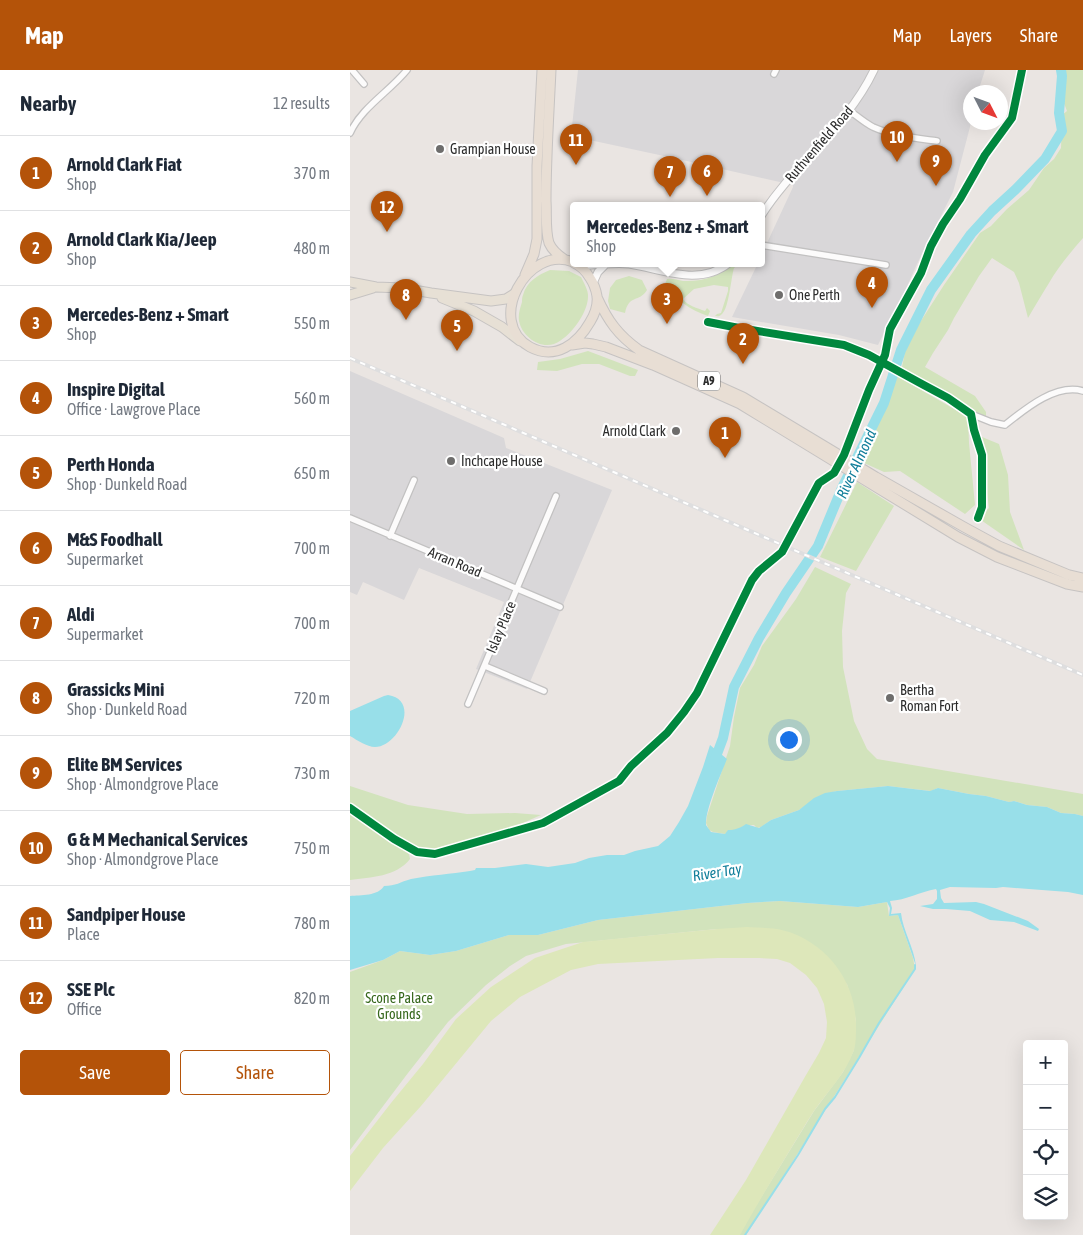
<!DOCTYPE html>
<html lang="en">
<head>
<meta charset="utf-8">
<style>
	:root { --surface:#fff; --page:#f6f6f7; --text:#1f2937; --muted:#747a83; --line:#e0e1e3; --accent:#b45309 }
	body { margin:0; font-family:"Asap Condensed",sans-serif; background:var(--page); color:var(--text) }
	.controls { position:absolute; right:15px; bottom:15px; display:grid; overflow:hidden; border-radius:5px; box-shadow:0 5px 20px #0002 }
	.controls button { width:45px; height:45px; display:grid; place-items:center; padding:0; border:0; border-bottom:1px solid var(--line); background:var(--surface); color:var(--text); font:25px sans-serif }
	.compass { position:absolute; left:613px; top:15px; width:45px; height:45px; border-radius:50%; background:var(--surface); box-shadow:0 5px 20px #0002; rotate:132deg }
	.you { position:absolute; left:438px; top:669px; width:18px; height:18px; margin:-12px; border:4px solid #fff; border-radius:50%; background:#1a73e8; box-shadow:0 0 0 8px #1a73e833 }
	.badge { display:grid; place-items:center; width:32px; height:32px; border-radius:50%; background:var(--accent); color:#fff; font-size:16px; font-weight:700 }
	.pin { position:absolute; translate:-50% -41px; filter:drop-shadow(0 1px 2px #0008) }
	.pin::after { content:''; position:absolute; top:26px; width:18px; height:15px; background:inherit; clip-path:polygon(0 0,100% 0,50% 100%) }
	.popup { position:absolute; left:220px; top:132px; width:195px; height:65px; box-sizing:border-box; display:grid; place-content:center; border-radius:5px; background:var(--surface); filter:drop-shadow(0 1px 4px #0005); font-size:16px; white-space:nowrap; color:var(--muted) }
	.popup b { font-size:19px; color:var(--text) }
	.popup::after { content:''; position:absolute; left:50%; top:100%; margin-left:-10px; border:10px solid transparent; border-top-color:var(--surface) }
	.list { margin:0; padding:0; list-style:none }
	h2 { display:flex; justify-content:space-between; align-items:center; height:65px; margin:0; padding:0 20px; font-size:21px }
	h2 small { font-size:16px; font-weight:400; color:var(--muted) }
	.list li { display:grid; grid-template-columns:32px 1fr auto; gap:15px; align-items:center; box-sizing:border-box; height:75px; padding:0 20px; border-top:1px solid var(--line) }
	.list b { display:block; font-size:19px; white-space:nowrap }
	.list p { margin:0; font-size:16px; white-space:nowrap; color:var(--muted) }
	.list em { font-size:16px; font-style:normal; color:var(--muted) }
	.actions { display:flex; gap:10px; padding:15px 20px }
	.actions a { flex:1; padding:11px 0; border:1px solid var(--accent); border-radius:5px; text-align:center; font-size:18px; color:var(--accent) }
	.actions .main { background:var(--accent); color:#fff }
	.icon { flex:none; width:28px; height:28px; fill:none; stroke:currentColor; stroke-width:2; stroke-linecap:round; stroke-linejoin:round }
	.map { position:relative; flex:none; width:733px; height:1165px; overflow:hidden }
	header { display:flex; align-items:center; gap:30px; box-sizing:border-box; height:70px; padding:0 25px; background:var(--accent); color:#fff }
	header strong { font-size:24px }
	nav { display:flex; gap:28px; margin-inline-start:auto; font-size:18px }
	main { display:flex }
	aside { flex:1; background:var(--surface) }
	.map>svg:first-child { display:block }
	.industrial { fill:#d9d7d9 }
	.green { fill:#d2e3bc }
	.pitch { fill:#dde7ba }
	.water { fill:#98dfe9 }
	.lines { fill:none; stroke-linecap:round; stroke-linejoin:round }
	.stream { stroke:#98dfe9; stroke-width:2 }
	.river { stroke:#98dfe9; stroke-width:10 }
	.minor-casing { stroke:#c2c1c1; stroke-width:8 }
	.tertiary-casing { stroke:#c2c1c1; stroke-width:9 }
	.primary-casing { stroke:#c6c3c2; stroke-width:11 }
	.trunk-casing { stroke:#c6c3c2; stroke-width:11 }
	.minor { stroke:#fcfbfb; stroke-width:5.5 }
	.tertiary { stroke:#fcfbfb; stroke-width:7 }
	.primary { stroke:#e7e0d5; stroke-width:9 }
	.trunk { stroke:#e8ded4; stroke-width:9 }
	.rail-casing { stroke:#dededf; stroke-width:4 }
	.rail { stroke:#fff; stroke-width:2; stroke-dasharray:5.5; stroke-linecap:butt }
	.cycleway-casing { stroke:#fff; stroke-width:11 }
	.cycleway { stroke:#00873e; stroke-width:8 }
	.poi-dot { fill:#6e6d6c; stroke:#fff; stroke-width:2 }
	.labels { text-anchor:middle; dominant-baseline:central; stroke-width:4.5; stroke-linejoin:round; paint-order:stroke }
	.shield { fill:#fff; stroke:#6b6b6b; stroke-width:1 }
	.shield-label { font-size:12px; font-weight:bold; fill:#2c2c2c }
	.street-label { font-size:14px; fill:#2c2c2c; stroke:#fff }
	.poi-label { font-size:14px; fill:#2c2c2c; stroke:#fff; text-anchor:start }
	.park-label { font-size:14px; fill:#37681d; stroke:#fff }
	.water-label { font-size:15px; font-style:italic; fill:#117e9a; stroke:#fff }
</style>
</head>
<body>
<header>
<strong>Map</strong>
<nav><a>Map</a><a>Layers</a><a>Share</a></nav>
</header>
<main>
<aside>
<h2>Nearby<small>12 results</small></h2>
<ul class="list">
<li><span class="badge">1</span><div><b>Arnold Clark Fiat</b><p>Shop</p></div><em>370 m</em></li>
<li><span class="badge">2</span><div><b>Arnold Clark Kia/Jeep</b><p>Shop</p></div><em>480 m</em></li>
<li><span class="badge">3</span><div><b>Mercedes-Benz + Smart</b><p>Shop</p></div><em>550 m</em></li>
<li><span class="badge">4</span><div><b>Inspire Digital</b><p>Office · Lawgrove Place</p></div><em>560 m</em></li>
<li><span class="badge">5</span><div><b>Perth Honda</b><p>Shop · Dunkeld Road</p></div><em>650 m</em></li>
<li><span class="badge">6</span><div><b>M&amp;S Foodhall</b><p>Supermarket</p></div><em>700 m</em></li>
<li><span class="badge">7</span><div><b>Aldi</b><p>Supermarket</p></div><em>700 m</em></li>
<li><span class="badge">8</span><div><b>Grassicks Mini</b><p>Shop · Dunkeld Road</p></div><em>720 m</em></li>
<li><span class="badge">9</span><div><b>Elite BM Services</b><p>Shop · Almondgrove Place</p></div><em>730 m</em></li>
<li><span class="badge">10</span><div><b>G &amp; M Mechanical Services</b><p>Shop · Almondgrove Place</p></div><em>750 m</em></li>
<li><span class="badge">11</span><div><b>Sandpiper House</b><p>Place</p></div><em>780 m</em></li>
<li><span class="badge">12</span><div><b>SSE Plc</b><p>Office</p></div><em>820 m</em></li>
</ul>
<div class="actions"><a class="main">Save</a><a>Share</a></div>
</aside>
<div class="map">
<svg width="733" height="1165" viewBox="0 0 733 1165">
	<rect width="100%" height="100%" fill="#eae5e2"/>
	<path class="industrial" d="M228,0h407l-7,22h-8l1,31 -18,69 -36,72 -12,27 -27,54 -39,-10 -107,-18 26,-54h3v-7l32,-69v-2l-115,-26 -107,-23z
		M0,301l154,67 2,10 106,42 -85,199 -51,-20 28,-67 -85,-34 -15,32 -41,-18 -6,13 -7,-3z"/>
	<path class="green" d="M715,0h18v168c-12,14 -25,29 -34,45 -7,11 -14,23 -21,35l-9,-35 -5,-11 -22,-14 -13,18 -25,42 -6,12 -15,23 -8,14 50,29 11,16v5l-24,-13 -60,-37 4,-20 4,-9 34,-53 36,-52 11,-7 16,-17 22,-19 15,-22 10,-9 7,-11 1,-33 5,-4 -5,-13z
		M385,193h5l-6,5c-3,10 -5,40 -12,46 -3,3 -3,2 -7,2l2,-2 4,-1 7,-22v-4l-14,-2 -20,4 -11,10c5,7 14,9 22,12l2,-3 3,3 -2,5c-18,-6 -32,-16 -43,-32l2,-5c5,-1 10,1 16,2 20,1 37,-5 52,-18z
		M200,200l19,1 12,6c3,6 7,13 7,18 1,17 -18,43 -34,49 -15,5 -32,-8 -35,-23 -1,-7 1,-12 3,-19 0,-2 0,-5 1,-7 4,-14 15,-20 27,-25z
		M279,206l13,4 5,10c-8,13 -18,4 -22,23l-15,-4 -2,-8 2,-13 6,-8z
		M238,281l50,19 -3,6h-5l-31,-12h-17l-25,7 -20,-1 1,-8 22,-3z
		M547,306l71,41 1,26 6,62 -10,9 -65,-43 -16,1 -22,-10z
		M632,367l17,7 9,31 2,37 14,38 -46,-32 11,-10 -7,-53z
		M507,412l37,24 -38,65 -36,-14z
		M465,497l36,17 -5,9 -4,38 1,36 11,54 13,28 10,10 206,35v22l-8,-2 -14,-1 -14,-6 -20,-2 -13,-4 -5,1 -23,-6 -17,-2 -31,-6 -7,3 -43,-5 -51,5 -12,3 -26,16 -28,10 -10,7 -4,1 -3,-3h-9l-6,4 -14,5 -12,-2 -4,-2 -3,-7 1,-7 23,-70 4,-29 6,-29 14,-23 8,-19 34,-47z
		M0,716l58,19 59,9 48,-1 26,2 -41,18 -64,18 -17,-2 -18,-8 -51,-37z
		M0,741l59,43 1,5c-14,18 -39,18 -60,21z
		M430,831l78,6 29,-5 2,14 9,-1 15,43 2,11 -169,266h-8l76,-124 29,-39 11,-22 2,-30 -9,-36 -130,-55 -151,15 -40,12 -16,10 -24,19 -38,37 -40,51 -58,77v-178l33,-12 17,-9 30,4 26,-4 53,-16h29l60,-15 149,-17z"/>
	<path class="pitch" d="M397,857c15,1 30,0 45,6 39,15 65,52 64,95 0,7 0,15 -2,22 -8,23 -26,41 -40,61 -8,12 -16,26 -24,39 -17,28 -34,56 -50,85h-30l36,-55 60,-105 13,-22 7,-15 1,-16 -3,-18 -7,-16 -11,-13 -16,-12 -13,-4 -18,-1h-41l-120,6 -27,6 -51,27 -29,24 -70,85 -38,42 -33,43v-35l41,-53 32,-39 33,-45 35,-32 44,-29 48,-16 134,-13z"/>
	<path class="water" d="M38,625c33,5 10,52 -13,52 -8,0 -18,-7 -25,-11v-25l34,-15z
		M360,675l17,14c-6,15 -22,51 -21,66l5,7 14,2 3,-4c7,0 12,-2 18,-6l13,4 12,-8 28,-10 15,-12 11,-5 12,-2 51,-5 42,5 8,-3 31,6 17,2 23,6 5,-1 13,4 20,2 14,6 14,1 8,2v79l-15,-3 -65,-5 -7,1 -46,-1 -10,3 1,8 3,5 32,-1 8,2 44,17 11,8 -1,2 -24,-9 -24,-2 -20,-9 -24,-2h-13l-13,-3 13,-2 4,-5v-8l-1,-2c-16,3 -30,11 -46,12l2,7 -1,6 10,-1c2,18 13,34 15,53l-18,-51 -9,1 1,-8 -3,-6 -29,5 -78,-6 -33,2 -149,17 -60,15h-29l-53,16 -26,4 -30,-4 -17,9 -33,10v-74c11,-1 28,0 34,-10 12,0 16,-4 27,-7 20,-4 40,-5 59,-8l5,-1 1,-2h19l31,-4 22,3 27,-4 14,-5 18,-3h17l11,-4 23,-5 12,-10 9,-14 9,-16 15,-39z"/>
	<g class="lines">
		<path class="stream" d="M395,1165l53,-80 27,-46 10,-12 24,-39 20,-35 36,-54v-4"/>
		<path class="river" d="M364,692l9,-24 11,-51 25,-49 27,-45 32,-47 24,-58 42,-85 17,-53 30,-60 40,-56 21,-23 23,-21 30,-31 17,-28 -3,-18 3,-37 -1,-6"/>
		<defs>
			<path id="minor" d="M2,0l12,14
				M424,4l2,-4
				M500,41c7,5 15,12 23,16 20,9 42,11 64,14
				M0,63c12,-26 39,-41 57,-63
				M411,175l125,20
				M358,252l31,6 105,17 25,10 51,28 28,15 23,16 3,16 8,25v52l-4,11
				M621,344l20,8 14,3c20,-16 51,-42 78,-34
				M0,448l210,89
				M40,466l24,-56
				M135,596l59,25
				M118,634l88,-208"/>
			<path id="tertiary" d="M411,146c33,-52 86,-89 113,-146
				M228,195c17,1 34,-3 51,-1 33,5 70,23 100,-1
				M243,213l5,-11 8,-8"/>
			<path id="primary" d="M0,212l26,5 26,1 29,5 60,8 15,-2 8,-5
				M0,225l23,-7
				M92,228l32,13 28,16 18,14"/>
			<path id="trunk" d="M201,0c-2,44 -5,87 -5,131 1,13 -1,29 3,42 3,7 9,12 15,16
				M223,192c-46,-18 -88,60 -43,85 26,14 48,-4 60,-25 5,-8 8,-17 7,-26 -1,-6 -3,-12 -7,-18 -4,-7 -9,-12 -16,-15
				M175,205l9,-21 3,-15v-73l5,-96
				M247,227c11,24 21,38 42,53l104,47 133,80 88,50 35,19 70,29 14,3
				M222,275l13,-2 8,1 13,3 47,18 87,39 218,133 39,20 70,27 16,3"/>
		</defs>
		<use href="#minor" class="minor-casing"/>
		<use href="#tertiary" class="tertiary-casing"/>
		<use href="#primary" class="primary-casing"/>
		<use href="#trunk" class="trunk-casing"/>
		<use href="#minor" class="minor"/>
		<use href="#tertiary" class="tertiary"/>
		<use href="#primary" class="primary"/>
		<use href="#trunk" class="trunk"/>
		<defs>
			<path id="rail" d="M0,288l733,317"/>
		</defs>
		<use href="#rail" class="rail-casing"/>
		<use href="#rail" class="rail"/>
		<defs>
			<path id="cycleway" d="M358,252l31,6 105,17 25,10 51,28 28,15 23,16 3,16 8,25v52l-4,11
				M0,738l44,31 23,13 18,2 108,-31 76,-42 12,-15 36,-33 17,-21 13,-19 55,-113 7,-9 23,-19 37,-69 15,-10 10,-18 25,-65 16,-35 5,-26 31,-56 10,-27 12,-22 17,-25 25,-44 27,-37 10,-48"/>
		</defs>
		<use href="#cycleway" class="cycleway-casing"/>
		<use href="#cycleway" class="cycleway"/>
	</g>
	<g class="poi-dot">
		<circle cx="90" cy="79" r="5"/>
		<circle cx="429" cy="225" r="5"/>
		<circle cx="326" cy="361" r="5"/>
		<circle cx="101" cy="391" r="5"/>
		<circle cx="540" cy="628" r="5"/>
	</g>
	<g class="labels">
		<rect class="shield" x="348" y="301.5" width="22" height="19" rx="4"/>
		<g class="shield-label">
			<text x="359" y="311">A9</text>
		</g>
		<g class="street-label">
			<text transform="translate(469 74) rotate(-49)">Ruthvenfield Road</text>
			<text transform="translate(105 492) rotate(23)">Arran Road</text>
			<text transform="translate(151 557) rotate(-67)">Islay Place</text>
		</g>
		<g class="poi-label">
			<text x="100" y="79">Grampian House</text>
			<text x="439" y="225">One Perth</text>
			<text x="316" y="361" text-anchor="end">Arnold Clark</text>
			<text x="111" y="391">Inchcape House</text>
			<text x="550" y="620">Bertha<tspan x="550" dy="16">Roman Fort</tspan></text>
		</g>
		<g class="park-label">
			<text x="49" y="928">Scone Palace<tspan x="49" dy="16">Grounds</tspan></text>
		</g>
		<g class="water-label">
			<text transform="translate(506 394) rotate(-65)">River Almond</text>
			<text transform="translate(367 802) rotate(-9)">River Tay</text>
		</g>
	</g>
</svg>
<div class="controls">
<button>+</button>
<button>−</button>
<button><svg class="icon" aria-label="locate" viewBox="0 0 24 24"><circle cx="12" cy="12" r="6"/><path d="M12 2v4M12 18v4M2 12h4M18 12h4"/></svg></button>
<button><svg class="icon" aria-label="layers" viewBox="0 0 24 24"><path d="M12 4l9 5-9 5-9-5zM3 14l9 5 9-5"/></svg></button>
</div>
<svg class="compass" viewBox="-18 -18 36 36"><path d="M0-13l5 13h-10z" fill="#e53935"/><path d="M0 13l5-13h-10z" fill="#747a83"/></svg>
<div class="you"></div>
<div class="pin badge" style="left:375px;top:388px">1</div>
<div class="pin badge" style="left:393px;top:294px">2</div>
<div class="pin badge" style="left:317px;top:254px">3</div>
<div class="popup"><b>Mercedes-Benz + Smart</b>Shop</div>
<div class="pin badge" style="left:522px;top:238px">4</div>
<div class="pin badge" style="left:107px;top:281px">5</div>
<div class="pin badge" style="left:357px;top:126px">6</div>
<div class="pin badge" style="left:320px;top:127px">7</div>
<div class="pin badge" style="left:56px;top:250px">8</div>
<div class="pin badge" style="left:586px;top:116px">9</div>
<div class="pin badge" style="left:547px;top:92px">10</div>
<div class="pin badge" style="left:226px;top:95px">11</div>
<div class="pin badge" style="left:37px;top:162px">12</div>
</div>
</main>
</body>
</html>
